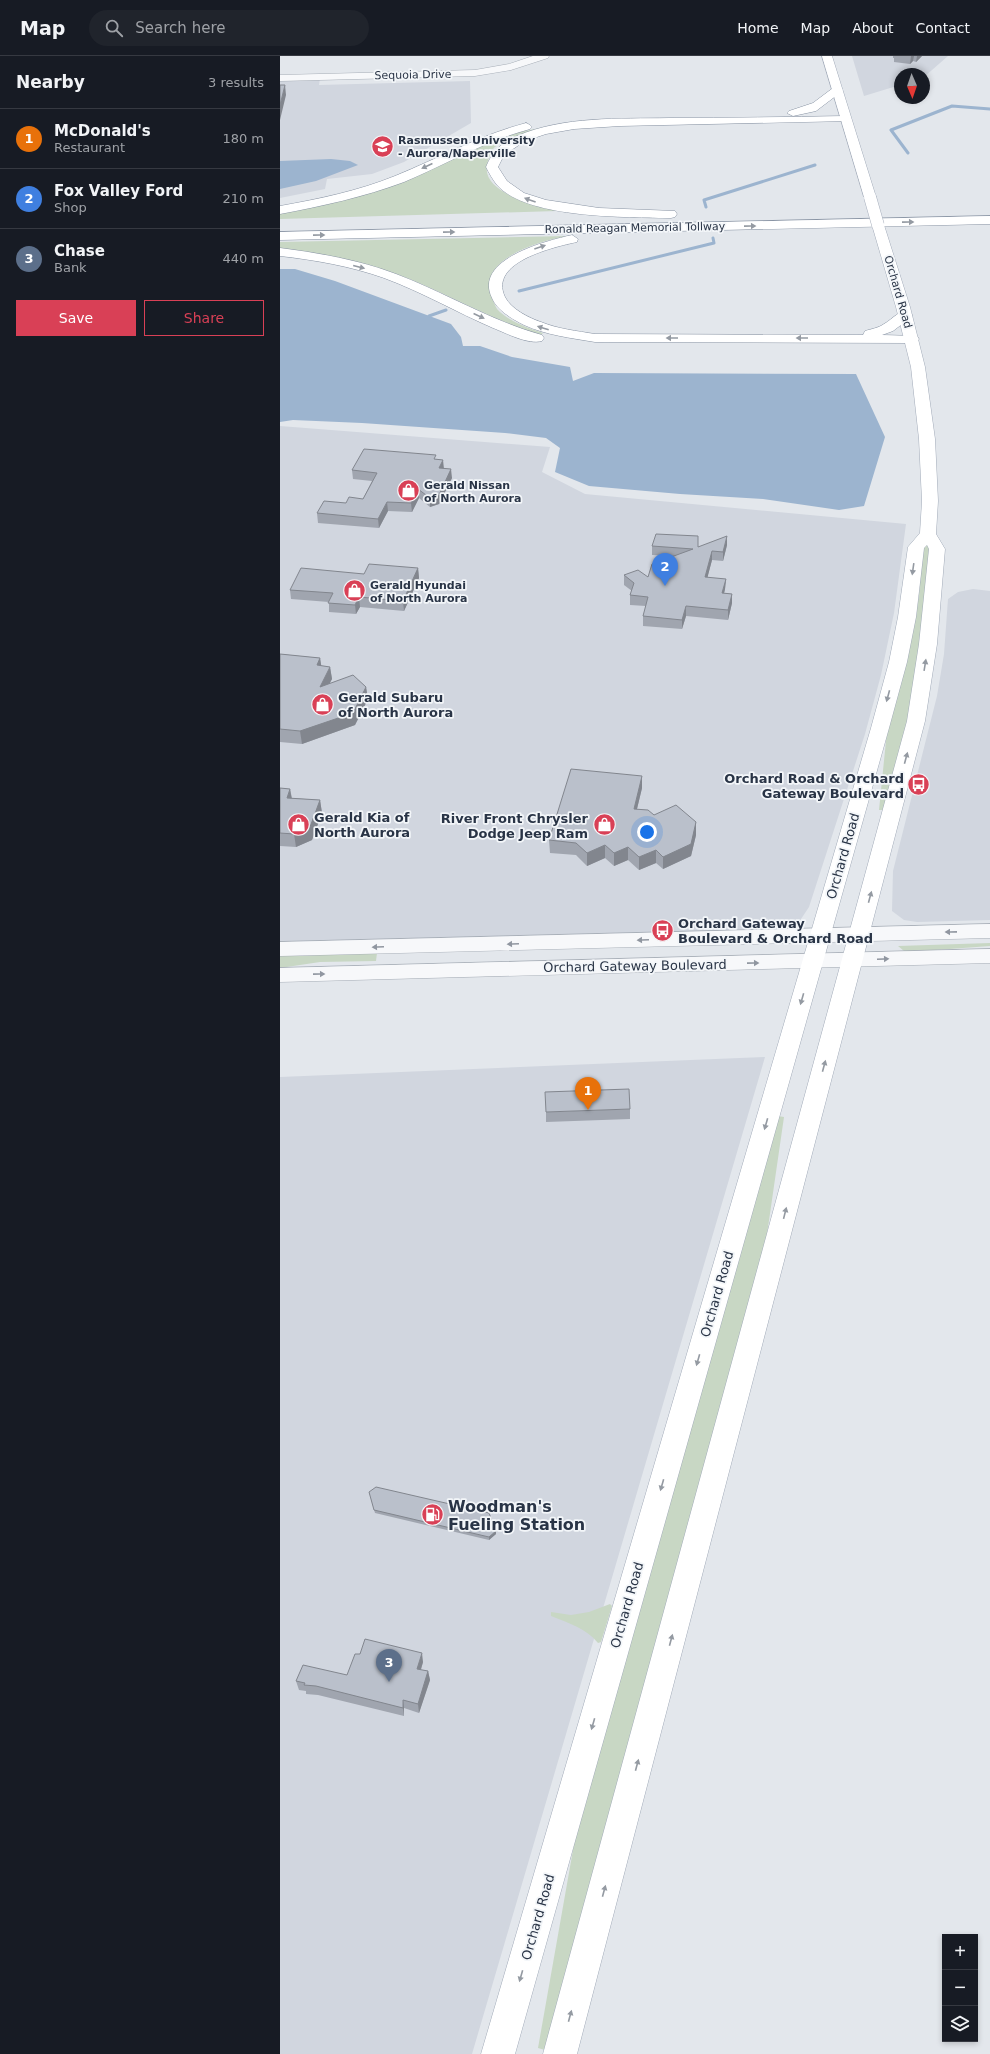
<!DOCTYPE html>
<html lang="en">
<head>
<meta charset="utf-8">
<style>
	:root { --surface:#171b24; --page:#20242c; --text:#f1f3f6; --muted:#9ea1a6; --line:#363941; --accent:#d94056 }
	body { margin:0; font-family:"DejaVu Sans",sans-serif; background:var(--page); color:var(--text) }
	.controls { position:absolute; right:12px; bottom:12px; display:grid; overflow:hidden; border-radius:0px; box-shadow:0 2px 6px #0003 }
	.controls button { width:36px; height:36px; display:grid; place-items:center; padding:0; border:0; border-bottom:1px solid var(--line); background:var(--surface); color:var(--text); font:20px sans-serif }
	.compass { position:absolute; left:614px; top:12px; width:36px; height:36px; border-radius:50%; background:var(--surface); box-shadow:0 2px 6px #0003; rotate:178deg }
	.you { position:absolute; left:367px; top:776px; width:14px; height:14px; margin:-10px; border:3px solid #fff; border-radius:50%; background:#1a73e8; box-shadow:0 0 0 6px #1a73e833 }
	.badge { display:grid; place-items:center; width:26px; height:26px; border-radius:50%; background:var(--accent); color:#fff; font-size:13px; font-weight:700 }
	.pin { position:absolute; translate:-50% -33px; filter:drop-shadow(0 1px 2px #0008) }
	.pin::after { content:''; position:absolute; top:21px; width:14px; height:12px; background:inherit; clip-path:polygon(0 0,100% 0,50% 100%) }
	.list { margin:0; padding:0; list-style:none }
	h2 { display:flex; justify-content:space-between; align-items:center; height:52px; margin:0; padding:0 16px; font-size:17px }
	h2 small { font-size:13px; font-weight:400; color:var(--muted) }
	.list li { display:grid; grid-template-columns:26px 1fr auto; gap:12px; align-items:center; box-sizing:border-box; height:60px; padding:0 16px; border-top:1px solid var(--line) }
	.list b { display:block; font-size:15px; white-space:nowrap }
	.list p { margin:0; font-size:13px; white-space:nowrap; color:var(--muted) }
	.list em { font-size:13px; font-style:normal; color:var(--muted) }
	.actions { display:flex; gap:8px; padding:12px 16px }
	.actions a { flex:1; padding:9px 0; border:1px solid var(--accent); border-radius:0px; text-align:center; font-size:14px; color:var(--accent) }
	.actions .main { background:var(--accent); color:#fff }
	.icon { flex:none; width:22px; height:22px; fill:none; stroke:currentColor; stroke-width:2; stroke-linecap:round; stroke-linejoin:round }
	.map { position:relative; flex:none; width:710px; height:1998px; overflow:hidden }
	header { display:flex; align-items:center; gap:24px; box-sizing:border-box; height:56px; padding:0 20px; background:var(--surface); border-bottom:1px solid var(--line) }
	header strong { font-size:19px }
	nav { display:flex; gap:22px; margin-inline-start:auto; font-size:14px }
	.search { width:280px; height:36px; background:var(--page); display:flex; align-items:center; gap:10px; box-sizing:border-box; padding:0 14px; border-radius:22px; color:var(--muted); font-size:15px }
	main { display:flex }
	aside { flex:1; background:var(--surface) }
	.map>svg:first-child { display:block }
	.built { fill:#d1d6df }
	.green { fill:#c8d7c4 }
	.water { fill:#9cb4cf }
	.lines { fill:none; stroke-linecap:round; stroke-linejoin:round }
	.stream { stroke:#9cb4cf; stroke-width:3 }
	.minor-casing { stroke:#a7aeb7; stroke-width:1 }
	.major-casing { stroke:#a2abb9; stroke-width:1 }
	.highway-casing { stroke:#8994a4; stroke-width:1 }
	.minor { fill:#f7f8fa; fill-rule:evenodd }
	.major { fill:#fff; fill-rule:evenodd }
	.highway { fill:#fff; fill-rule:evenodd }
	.major-bridge-casing { stroke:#a2abb9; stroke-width:13; stroke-linecap:butt }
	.major-bridge { stroke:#fff; stroke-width:12 }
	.wall { fill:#a0a5af }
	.shaded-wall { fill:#82868e }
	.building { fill:#bac0cb; stroke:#82868e }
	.oneway { fill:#949aa2 }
	.oneway2 { fill:#9096a0 }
	.labels { text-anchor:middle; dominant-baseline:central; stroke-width:3.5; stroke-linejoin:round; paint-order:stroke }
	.far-street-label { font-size:11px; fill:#293446; stroke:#f3f6f9 }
	.far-poi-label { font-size:11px; font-weight:bold; fill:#293446; stroke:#f3f6f9; text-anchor:start }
	.poi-label { font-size:13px; font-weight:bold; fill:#293446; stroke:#f3f6f9; text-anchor:start }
	.street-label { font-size:13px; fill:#293446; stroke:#f3f6f9 }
	.near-poi-label { font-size:16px; font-weight:bold; fill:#293446; stroke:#f3f6f9; text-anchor:start }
</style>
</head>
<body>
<header>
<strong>Map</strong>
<div class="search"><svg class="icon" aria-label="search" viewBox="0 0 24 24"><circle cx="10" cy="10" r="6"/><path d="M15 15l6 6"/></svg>Search here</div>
<nav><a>Home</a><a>Map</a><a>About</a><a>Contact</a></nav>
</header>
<main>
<aside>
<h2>Nearby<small>3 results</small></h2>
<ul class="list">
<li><span class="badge" style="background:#e8710a">1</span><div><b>McDonald's</b><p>Restaurant</p></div><em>180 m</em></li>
<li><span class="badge" style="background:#3f7fe0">2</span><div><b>Fox Valley Ford</b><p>Shop</p></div><em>210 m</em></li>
<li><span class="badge" style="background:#5c6f8a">3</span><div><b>Chase</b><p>Bank</p></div><em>440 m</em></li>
</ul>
<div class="actions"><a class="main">Save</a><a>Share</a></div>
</aside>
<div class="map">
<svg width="710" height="1998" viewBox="0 0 710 1998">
	<rect width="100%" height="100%" fill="#e3e7ec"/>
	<path class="built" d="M572,0h96l-24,21v-3h-24v11l-36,11z
		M40,22l-1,7 151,-4 1,42 -67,39 -32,12 -45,5 -2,10 -45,9v-119z
		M0,370l270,21 -8,25 43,22 321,30 -12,89 -13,62 -16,59 -56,173 -10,15 -12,3 -100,9 -407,10z
		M693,533l17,2v329l-73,2 -13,-2 -12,-9 1,-40 44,-175 7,-42 4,-55 10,-7z
		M485,1001l-293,997h-192v-977z"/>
	<path class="green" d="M282,68c-17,5 -58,13 -69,25 -2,3 -4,9 -5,12 -11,32 48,43 70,49l-1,1 -277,8v-6l52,-11 187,-70z
		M287,180c-27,5 -92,23 -75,62 2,4 3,8 5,11 12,13 31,19 46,24l-2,2c-50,-15 -94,-42 -142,-60 -38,-14 -80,-19 -119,-27v-6z
		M643,488h7l-5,64 -17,113 -25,89h-4l8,-79 24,-91 8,-44z
		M710,887v3l-81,6 -5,-1 -6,-5z
		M97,897l-1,8 -56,1 -40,6v-12z
		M498,1060l6,1 -19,131 -220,802 -7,-2 38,-215z
		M330,1548l2,2 -11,36 -3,1c-12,-15 -30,-20 -47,-27v-4l20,3 18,-3z"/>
	<path class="water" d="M51,103l19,2 8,4 -42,16 -36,8v-28z
		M0,213h15l40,12 116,43 10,13 2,9h17l32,11 58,10 3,14 21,-8 262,1 29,63 -21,69 -25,4 -76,-11 -83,-5 -91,-8 -34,-14 5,-24 -14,-10 -41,-5 -143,-10 -69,-3 -13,2z"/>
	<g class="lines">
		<path class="stream" d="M628,97l-17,-23 61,-24 38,3
			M426,151l-2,-7 111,-35
			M239,235l195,-48 -1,-5
			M149,260l17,-6"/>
		<defs>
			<path id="minor" d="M253,0h16l-1,2 -37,12 -36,6 -195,5v-6l195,-5 34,-6z
				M710,868v14l-710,18v-14z
				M710,893v14l-710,19v-14z"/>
			<path id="major" d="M542,0h10l44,141 -2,3 -4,1 -6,-4z
				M598,165l6,4 26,82 15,60 10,72 3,62 -2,33 9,15 -8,95 -12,77 -348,1333h-34l364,-1333 12,-77 10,-95 -2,-4 -3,3 -8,69 -9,45 -18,66 -374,1326h-34l390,-1326 18,-66 9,-45 10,-70 12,-14 2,-32 -3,-62 -8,-72 -15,-60 -24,-82z"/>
			<path id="highway" d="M557,31l4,1 2,2 -2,2 -25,19 -23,5 -6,-3 2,-2 24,-8 20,-15z
				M565,60l6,3 -2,2 -229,5 -46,3 -28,5 -21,7 -21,14 -6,12 9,14 17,12 22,7 53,8 76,3 2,3 -2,3 -4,1c-43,-1 -144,1 -174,-33 -4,-5 -8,-12 -11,-18 6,-15 16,-25 31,-31 47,-20 102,-17 152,-18 59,0 118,-1 176,-2z
				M246,67l4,2 2,2 -2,2c-45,12 -84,35 -126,53 -40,15 -82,24 -124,32v-8c39,-7 78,-15 115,-30 44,-18 85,-41 131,-53z
				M710,160v8l-710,16v-8z
				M292,179l6,4 -1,3c-23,5 -89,20 -72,55 6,12 24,21 36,25 17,7 36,9 54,12l268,1 2,-4c6,-2 14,-3 19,-7 9,-5 15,-15 26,-12l2,3 -2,3 -17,13 -11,4 35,1 2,3 -2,3 -5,1 -317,-1c-24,-4 -49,-7 -71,-17 -12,-6 -27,-15 -32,-27 -19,-39 54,-57 80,-63z
				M0,192c39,5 79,12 116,26 50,19 95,47 146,61l2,3 -2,3c-14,4 -36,-8 -49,-13 -37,-16 -71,-36 -109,-50 -34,-12 -69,-18 -104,-22z"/>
		</defs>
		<use href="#minor" class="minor-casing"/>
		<use href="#major" class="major-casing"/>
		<use href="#highway" class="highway-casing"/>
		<use href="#minor" class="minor"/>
		<use href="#major" class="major"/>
		<use href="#highway" class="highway"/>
		<defs>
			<path id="major-bridge" d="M590,141l8,28"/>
		</defs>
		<use href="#major-bridge" class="major-bridge-casing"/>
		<use href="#major-bridge" class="major-bridge"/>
	</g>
	<path class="wall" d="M613,0h29l-6,6 -3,-1 -3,3 -16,-2v-4h-1z
		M156,403l7,1v8l9,10 -13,26 -9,3 -11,-9 -7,14 -24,-1 -9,17 -61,-5 -1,-10 29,-10 17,-4 9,-18 -19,-2 -1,-9z
		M447,489l-4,16 -11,-1 -5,18 19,1 -1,10 -1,4 8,1v9l-4,17 -42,-4 -4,13 -39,-3v-10l3,-10 -16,-1v-10l2,-4 -8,-6v-10l24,2 25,-21 -21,-1v-9l46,1z
		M138,512l1,10 -15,33 -44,-4 -4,7 -27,-2v-10l-38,-3 -1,-9 74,-16z
		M0,598l40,4 1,8 9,1 2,12 -3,4 37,4 2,12 -13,26 -53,19 -22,-2z
		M362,720v12l-5,21 17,6 42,7v13l-5,21 -28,13 -7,-6 -17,7 -11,-10 -14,6 -9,-8 -18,8 -11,-11 -26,-2 -1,-13z
		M0,732l10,1 2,9 28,2 2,13 -10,27 -16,7 -16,-1z
		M350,1053v10l-84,3v-10z
		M89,1436l127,39v3l-7,6 -114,-27z
		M143,1606l-2,8 7,1 2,9 -11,33 -15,-5v8l-86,-21 -12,-1v-3l-7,-1 -3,-9 51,-6z"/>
	<path class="shaded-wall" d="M631,0h3l-1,5 -3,3z
		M637,0h5l-6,6z
		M5,29l1,10 -6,25v-15z
		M163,404l1,9 -5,-1z
		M171,413l1,9 -13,26 -9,3v-9z
		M138,433l1,9 -7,14 -1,-9z
		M107,446l1,9 -9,17 -1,-9z
		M447,480v9l-4,16v-9z
		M432,495v9l-7,27v-10z
		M138,512l1,10 -15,33 -1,-10z
		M446,523l-1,10 -3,13v-9z
		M452,538v9l-4,17v-10z
		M79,541l1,10 -4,7 -1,-9z
		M406,550v10l-4,13v-9z
		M40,602l2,12 -5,-5z
		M50,611l2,12 -10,20 -2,-12z
		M86,631l2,12 -13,26 -53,19 -2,-13z
		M362,720v12l-8,33v-12z
		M10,733l2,12 -5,-3z
		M40,744l2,13 -10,27 -16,7 -2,-13z
		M416,766v13l-5,21 -28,13v-12z
		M325,789v13l-18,8v-13z
		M348,791v13l-14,6v-13z
		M376,794v13l-17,7v-13z
		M216,1475v3l-7,6v-3z
		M142,1597l1,9 -5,16 -1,-9z
		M148,1615l2,9 -11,33 -1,-9z
		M123,1644l1,8v8l-1,-8z"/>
	<path class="building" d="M0,29h5l-5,20z
		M84,393l72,6 -2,4 9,1 -4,8 12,1 -12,26 -9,3 -12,-9 -7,14 -24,-1 -9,17 -61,-6 7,-12 22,2 3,-6 14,2 14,-26 -25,-3z
		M376,478l42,2v11l29,-11 -4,16 -11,-1 -7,26 21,2 -4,14 10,1 -4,16 -42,-4 -4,14 -39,-4 5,-19 -18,-2 4,-12 -10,-8 14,-5 10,7 4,-13 41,-15 -41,-3z
		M89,508l49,4 -15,33 -44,-4 -4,8 -27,-2 5,-10 -43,-3 11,-22 63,6z
		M0,598l40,4 -3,7 13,2 -10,20 33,-12 13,12 -13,26 -53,18 -20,-2z
		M291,713l71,7 -8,33 14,1 6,5 22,-10 20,17 -5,22 -28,13 -7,-7 -17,7 -11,-10 -14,6 -9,-8 -18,8 -11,-10 -27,-3z
		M0,732l10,1 -3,9 33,2 -10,27 -16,7 -14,-1z
		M349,1033l1,20 -84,3 -1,-20z
		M96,1431l113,26 7,18 -7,6 -115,-27 -5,-18z
		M85,1583l57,14 -5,16 11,2 -10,33 -15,-4v8l-87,-22 -12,-1 1,-2 -9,-2 7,-16 44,10 8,-21h5z"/>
	<defs><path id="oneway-solid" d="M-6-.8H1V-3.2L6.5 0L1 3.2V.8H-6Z"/></defs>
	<g class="oneway">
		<use href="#oneway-solid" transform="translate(147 110) rotate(155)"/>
		<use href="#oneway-solid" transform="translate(250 144) rotate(-160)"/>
		<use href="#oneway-solid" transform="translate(628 166) rotate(-1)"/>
		<use href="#oneway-solid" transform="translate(470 170) rotate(-1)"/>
		<use href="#oneway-solid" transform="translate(169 176) rotate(-1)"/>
		<use href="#oneway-solid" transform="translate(39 179) rotate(-1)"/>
		<use href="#oneway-solid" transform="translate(260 191) rotate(-19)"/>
		<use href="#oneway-solid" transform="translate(79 211) rotate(14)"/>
		<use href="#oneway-solid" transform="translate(199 260) rotate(25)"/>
		<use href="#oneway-solid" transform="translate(263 272) rotate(-162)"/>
		<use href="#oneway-solid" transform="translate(392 282) rotate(180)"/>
		<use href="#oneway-solid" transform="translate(522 282) rotate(-180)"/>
		<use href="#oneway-solid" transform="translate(633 513) rotate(98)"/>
		<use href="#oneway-solid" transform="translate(645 609) rotate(-81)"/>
		<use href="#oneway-solid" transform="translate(608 640) rotate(105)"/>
		<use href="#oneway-solid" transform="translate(626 702) rotate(-75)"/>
		<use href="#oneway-solid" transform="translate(590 841) rotate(-75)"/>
		<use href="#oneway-solid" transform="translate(522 943) rotate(106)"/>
		<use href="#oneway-solid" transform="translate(544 1010) rotate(-75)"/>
		<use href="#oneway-solid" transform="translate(486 1068) rotate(106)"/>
		<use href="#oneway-solid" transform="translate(505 1157) rotate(-76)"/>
		<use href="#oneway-solid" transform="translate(418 1304) rotate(106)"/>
		<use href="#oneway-solid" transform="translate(382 1429) rotate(106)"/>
		<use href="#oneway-solid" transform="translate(391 1584) rotate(-75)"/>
		<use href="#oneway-solid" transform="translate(313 1668) rotate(106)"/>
		<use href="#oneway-solid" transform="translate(357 1709) rotate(-75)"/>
		<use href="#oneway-solid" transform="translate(324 1835) rotate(-75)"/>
		<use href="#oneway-solid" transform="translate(241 1920) rotate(106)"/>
		<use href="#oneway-solid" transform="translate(290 1960) rotate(-75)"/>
	</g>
	<g class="oneway2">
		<use href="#oneway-solid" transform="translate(671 876) rotate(179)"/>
		<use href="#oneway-solid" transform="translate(363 884) rotate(178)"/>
		<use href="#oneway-solid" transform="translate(233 888) rotate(178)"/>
		<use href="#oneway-solid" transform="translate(98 891) rotate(178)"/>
		<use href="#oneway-solid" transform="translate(603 903) rotate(-2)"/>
		<use href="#oneway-solid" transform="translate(473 907) rotate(-1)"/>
		<use href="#oneway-solid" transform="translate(39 918) rotate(-1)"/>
	</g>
	<defs>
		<symbol id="university-disc" viewBox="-11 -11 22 22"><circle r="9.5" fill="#d94056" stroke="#f3f6f9"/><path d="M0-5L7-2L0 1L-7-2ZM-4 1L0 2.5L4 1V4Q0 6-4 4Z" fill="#fff"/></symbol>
		<symbol id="shop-disc" viewBox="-11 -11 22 22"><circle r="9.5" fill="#d94056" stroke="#f3f6f9"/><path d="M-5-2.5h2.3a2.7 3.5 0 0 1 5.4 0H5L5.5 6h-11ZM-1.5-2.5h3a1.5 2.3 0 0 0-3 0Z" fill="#fff"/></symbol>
		<symbol id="bus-disc" viewBox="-11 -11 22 22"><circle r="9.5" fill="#d94056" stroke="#f3f6f9"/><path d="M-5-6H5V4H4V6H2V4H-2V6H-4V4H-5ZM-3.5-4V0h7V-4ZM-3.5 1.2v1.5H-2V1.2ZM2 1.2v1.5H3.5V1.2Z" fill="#fff"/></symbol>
		<symbol id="fuel-disc" viewBox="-11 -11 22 22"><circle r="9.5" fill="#d94056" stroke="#f3f6f9"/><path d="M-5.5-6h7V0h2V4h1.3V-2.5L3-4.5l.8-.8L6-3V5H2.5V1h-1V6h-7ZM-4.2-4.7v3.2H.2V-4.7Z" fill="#fff"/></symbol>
	</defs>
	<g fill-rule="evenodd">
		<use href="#university-disc" x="90" y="78" width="25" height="25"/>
		<use href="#shop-disc" x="116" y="422" width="25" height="25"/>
		<use href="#shop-disc" x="62" y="522" width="25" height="25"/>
		<use href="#shop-disc" x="30" y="636" width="25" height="25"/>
		<use href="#bus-disc" x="626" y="716" width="25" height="25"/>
		<use href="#shop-disc" x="6" y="756" width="25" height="25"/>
		<use href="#shop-disc" x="312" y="756" width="25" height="25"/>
		<use href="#bus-disc" x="370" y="862" width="25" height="25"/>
		<use href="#fuel-disc" x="140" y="1446" width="25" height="25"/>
	</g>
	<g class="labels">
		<g class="far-street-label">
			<text transform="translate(133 19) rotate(-1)">Sequoia Drive</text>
			<text transform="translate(355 172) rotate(-1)">Ronald Reagan Memorial Tollway</text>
			<text transform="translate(618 236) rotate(74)">Orchard Road</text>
		</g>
		<g class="far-poi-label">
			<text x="118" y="84">Rasmussen University<tspan x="118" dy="13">- Aurora/Naperville</tspan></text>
			<text x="144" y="429">Gerald Nissan<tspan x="144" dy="13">of North Aurora</tspan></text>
			<text x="90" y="529">Gerald Hyundai<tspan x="90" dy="13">of North Aurora</tspan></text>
		</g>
		<g class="poi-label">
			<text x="58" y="641">Gerald Subaru<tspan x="58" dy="15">of North Aurora</tspan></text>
			<text x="624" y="722" text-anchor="end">Orchard Road &amp; Orchard<tspan x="624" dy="15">Gateway Boulevard</tspan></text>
			<text x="34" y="761">Gerald Kia of<tspan x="34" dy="15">North Aurora</tspan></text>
			<text x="308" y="762" text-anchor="end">River Front Chrysler<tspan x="308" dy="15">Dodge Jeep Ram</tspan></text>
			<text x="398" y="867">Orchard Gateway<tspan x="398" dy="15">Boulevard &amp; Orchard Road</tspan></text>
		</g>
		<g class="street-label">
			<text transform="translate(563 800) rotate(-74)">Orchard Road</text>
			<text transform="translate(355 910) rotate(-1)">Orchard Gateway Boulevard</text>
			<text transform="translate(437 1238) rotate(-74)">Orchard Road</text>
			<text transform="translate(347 1549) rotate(-74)">Orchard Road</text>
			<text transform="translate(258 1861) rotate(-74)">Orchard Road</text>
		</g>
		<g class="near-poi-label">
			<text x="168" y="1450">Woodman's<tspan x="168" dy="18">Fueling Station</tspan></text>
		</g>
	</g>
</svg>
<div class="controls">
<button>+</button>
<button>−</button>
<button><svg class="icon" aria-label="layers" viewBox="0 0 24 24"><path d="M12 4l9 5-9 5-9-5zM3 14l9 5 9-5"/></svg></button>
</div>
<svg class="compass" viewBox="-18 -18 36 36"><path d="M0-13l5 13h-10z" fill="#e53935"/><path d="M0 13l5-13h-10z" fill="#9ea1a6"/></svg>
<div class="you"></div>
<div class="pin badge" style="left:308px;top:1054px;background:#e8710a">1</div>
<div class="pin badge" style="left:385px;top:530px;background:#3f7fe0">2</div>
<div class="pin badge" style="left:109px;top:1626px;background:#5c6f8a">3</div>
</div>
</main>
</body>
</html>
